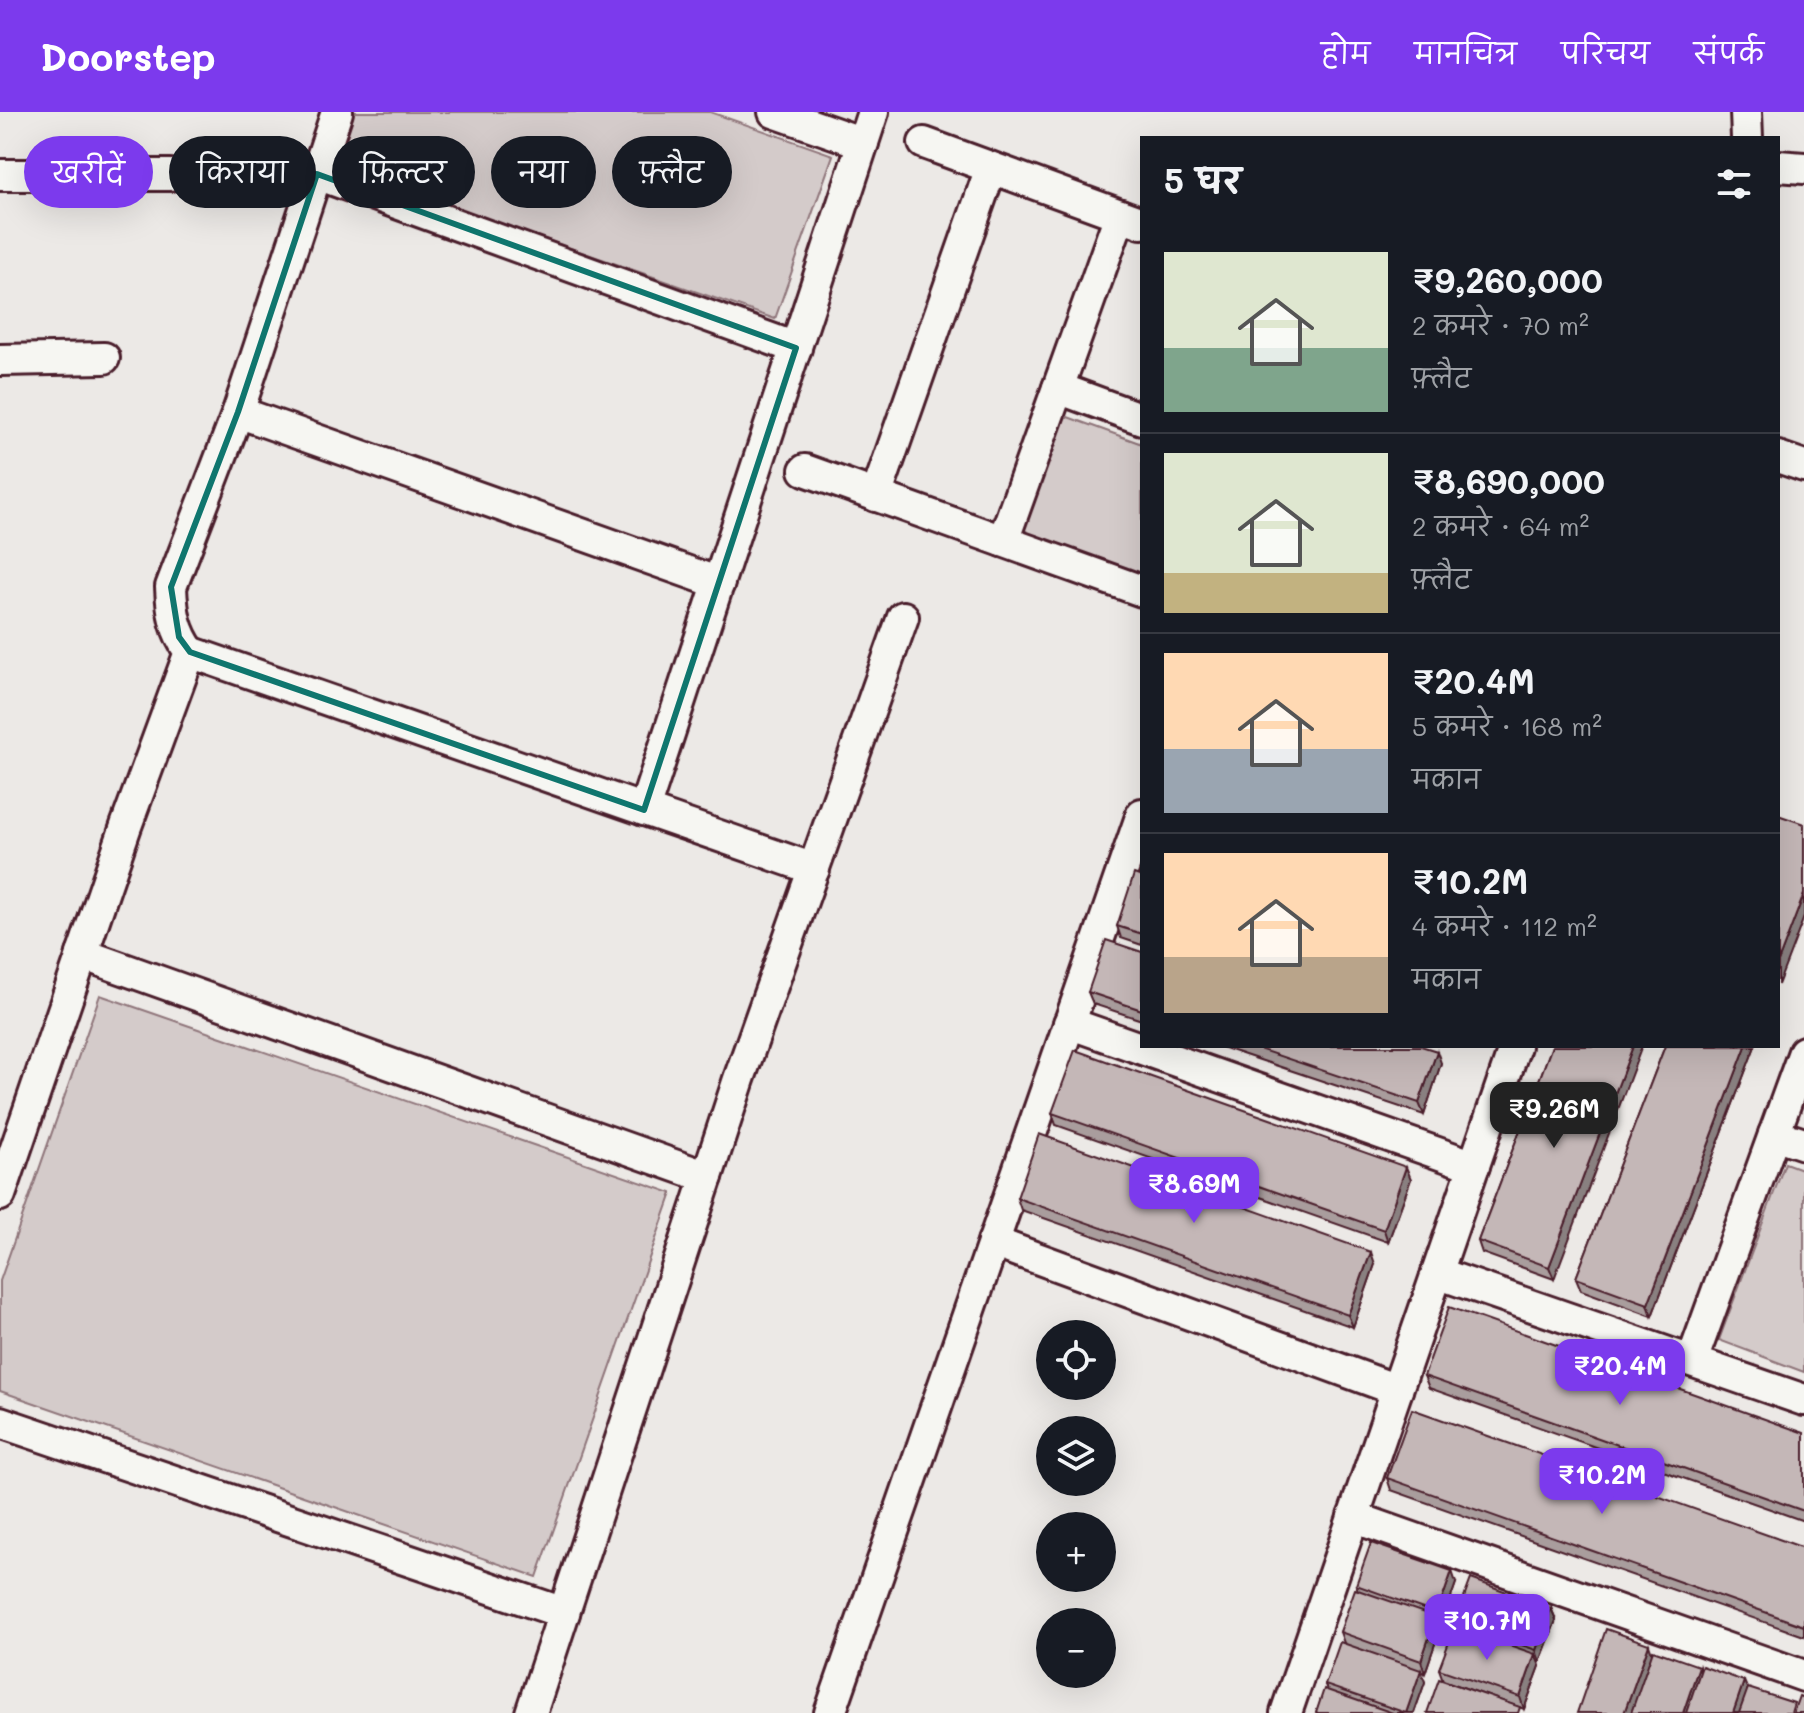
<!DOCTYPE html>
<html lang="hi">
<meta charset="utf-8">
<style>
:root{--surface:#171b24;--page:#242831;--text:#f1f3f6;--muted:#9ea1a6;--line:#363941;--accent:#7c3aed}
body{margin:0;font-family:Mali,"Playpen Sans Deva",sans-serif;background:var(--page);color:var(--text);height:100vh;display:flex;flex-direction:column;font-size:30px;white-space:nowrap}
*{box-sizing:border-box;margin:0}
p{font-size:26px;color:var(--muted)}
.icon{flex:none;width:44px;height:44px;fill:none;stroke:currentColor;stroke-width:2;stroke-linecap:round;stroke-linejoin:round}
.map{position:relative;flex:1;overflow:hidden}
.sheet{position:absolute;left:1140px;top:24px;width:640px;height:912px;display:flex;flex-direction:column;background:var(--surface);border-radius:0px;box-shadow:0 8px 32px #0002}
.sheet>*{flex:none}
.guide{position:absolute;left:24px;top:24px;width:760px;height:72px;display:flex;gap:16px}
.buttons{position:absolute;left:1036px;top:1208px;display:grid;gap:16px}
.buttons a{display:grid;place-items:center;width:80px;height:80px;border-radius:50%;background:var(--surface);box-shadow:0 8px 32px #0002;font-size:40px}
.price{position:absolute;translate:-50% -68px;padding:0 18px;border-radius:16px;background:var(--accent);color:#fff;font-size:26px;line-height:52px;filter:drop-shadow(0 2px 4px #0008)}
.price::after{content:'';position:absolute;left:50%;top:48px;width:24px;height:18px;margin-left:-12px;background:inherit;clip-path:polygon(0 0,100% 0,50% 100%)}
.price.on{background:#222;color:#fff}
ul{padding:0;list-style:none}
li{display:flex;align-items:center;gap:24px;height:200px;padding:0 24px}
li+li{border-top:2px solid var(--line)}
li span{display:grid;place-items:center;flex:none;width:224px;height:160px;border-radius:0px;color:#555}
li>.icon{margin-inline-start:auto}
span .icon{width:96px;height:96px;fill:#fffc;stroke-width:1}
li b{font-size:34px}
h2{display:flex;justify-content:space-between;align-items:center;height:96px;padding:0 24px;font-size:34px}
.pill{padding:0 28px;border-radius:36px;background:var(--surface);box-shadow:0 8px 32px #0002;font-size:28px;line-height:72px}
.pill.on{background:var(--accent);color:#fff}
header{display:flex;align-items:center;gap:48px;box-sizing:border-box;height:112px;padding:0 40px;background:var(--accent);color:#fff}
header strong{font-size:38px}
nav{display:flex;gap:44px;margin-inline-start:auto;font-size:28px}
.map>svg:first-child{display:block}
.green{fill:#d4cbca;stroke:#8f757a;stroke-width:2}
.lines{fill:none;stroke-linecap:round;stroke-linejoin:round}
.street-casing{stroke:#4a1f2b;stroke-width:36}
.street{stroke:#f6f6f2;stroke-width:30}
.wall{fill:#a99d9d;stroke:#4a1f2b;stroke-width:2}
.shaded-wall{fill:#898080;stroke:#4a1f2b;stroke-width:2}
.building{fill:#c4b7b7;stroke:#4a1f2b;stroke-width:2}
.marked{fill:none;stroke:#0f766e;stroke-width:6;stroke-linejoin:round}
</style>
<header>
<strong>Doorstep</strong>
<nav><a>होम</a><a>मानचित्र</a><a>परिचय</a><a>संपर्क</a></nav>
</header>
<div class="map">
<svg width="1804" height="1601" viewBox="0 0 1804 1601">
<rect width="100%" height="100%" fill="#ece9e6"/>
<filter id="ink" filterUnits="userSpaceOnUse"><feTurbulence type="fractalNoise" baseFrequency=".0125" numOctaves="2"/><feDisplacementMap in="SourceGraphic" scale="16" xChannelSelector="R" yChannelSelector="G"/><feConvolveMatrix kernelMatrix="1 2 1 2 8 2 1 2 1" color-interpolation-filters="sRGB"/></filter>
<g filter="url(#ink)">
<g class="green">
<polygon points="351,0 710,0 833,43 775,207 331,53"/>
<polygon points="1065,304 1142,332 1142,466 1022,423"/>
<polygon points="100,883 672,1081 537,1465 0,1279 0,1169"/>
<polygon points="1785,1051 1804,1058 1804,1260 1719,1228"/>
</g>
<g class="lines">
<defs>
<g id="street">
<polyline points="774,0 863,31"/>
<polyline points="1746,0 1747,26"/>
<polyline points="924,31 1142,111"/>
<polyline points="1778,54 1804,56"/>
<polyline points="317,62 796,236"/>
<polyline points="0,63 170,63"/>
<polyline points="0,248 104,246"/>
<polyline points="1058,276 1142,307"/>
<polyline points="238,300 719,471"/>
<polyline points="1778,345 1804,354"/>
<polyline points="805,358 1142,479"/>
<polyline points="876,384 991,56"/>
<polyline points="1003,429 1120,103"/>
<polyline points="190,540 814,757"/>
<polyline points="644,698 873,0"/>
<polyline points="82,842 707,1065"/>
<polyline points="1069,911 1474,1054"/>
<polyline points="1774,1022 1804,1032"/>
<path d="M0,1083l126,-369 64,-174c-15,-21 -18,-39 -19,-65l67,-175 99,-300"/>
<polyline points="993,1130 1397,1278"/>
<polyline points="1437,1161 1804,1288"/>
<polyline points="1692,1249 1804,940"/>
<polyline points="0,1310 564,1501"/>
<polyline points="1353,1405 1804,1564"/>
<polyline points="531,1601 739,967 903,505"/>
<polyline points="830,1601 1142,702"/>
<polyline points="1286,1601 1515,934"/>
</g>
</defs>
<use href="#street" class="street-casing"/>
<use href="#street" class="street"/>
</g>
<g class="wall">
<polygon points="1142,765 1142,833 1121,826 1117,814"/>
<polygon points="1142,840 1142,908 1093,892 1088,880"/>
<polygon points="1218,934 1421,934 1441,951 1424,1003"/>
<polygon points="1552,934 1554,1167 1482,1141 1478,1129"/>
<polygon points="1665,934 1755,934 1652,1204 1581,1178 1576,1166"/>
<polygon points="1052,1001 1411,1067 1388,1130 1056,1013"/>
<polygon points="1017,1086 1375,1152 1353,1215 1021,1098"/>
<polygon points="1424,1264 1804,1321 1804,1409 1429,1276"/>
<polygon points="1387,1366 1804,1436 1804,1524 1391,1378"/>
<polygon points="1456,1471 1441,1514 1439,1513 1440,1517 1425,1561 1421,1560 1425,1570 1414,1601 1316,1601 1327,1578 1325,1573 1344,1531 1340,1520 1358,1478 1356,1473"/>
<polygon points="1551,1496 1556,1508 1540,1550 1538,1550 1540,1554 1524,1597 1443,1568 1439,1557 1457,1515 1455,1510"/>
</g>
<g class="shaded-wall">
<polygon points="1804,782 1804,805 1778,873 1778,850"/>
<polygon points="1633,934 1642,934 1554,1167 1549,1155"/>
<polygon points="1746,934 1755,934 1652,1204 1648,1192"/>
<polygon points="1437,939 1441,951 1424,1003 1419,991"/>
<polygon points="1406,1055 1411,1067 1388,1130 1384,1118"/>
<polygon points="1371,1140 1375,1152 1353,1215 1348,1203"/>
<polygon points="1452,1459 1456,1471 1441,1514 1437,1502"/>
<polygon points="1551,1496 1556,1508 1540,1550 1536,1538"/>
<polygon points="1436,1505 1440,1517 1425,1561 1421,1549"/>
<polygon points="1649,1532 1653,1544 1633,1601 1624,1601"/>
<polygon points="1535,1542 1540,1554 1524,1597 1520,1585"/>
<polygon points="1699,1554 1703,1566 1691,1601 1683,1601"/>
<polygon points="1421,1558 1425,1570 1414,1601 1406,1601"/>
<polygon points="1744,1569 1749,1581 1741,1601 1733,1601"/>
</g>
<g class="building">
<polygon points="1778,703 1804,712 1804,782 1778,850"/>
<polygon points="1134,762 1142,765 1142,822 1117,814"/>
<polygon points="1106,828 1142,840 1142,898 1088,880"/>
<polygon points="1250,934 1421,934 1437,939 1419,991"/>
<polygon points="1552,934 1633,934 1549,1155 1478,1129"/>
<polygon points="1665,934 1746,934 1648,1192 1576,1166"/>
<polygon points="1075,938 1406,1055 1384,1118 1052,1001"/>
<polygon points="1039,1022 1371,1140 1348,1203 1017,1086"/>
<polygon points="1449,1195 1804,1321 1804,1399 1424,1264"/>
<polygon points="1412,1297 1804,1436 1804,1514 1387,1366"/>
<polygon points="1371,1431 1452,1459 1437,1502 1356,1473"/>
<polygon points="1471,1467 1551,1496 1536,1538 1455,1510"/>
<polygon points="1355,1477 1436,1505 1421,1549 1340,1520"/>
<polygon points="1455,1514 1535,1542 1520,1585 1439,1557"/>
<polygon points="1606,1517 1649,1532 1624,1601 1577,1601"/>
<polygon points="1340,1530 1421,1558 1406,1601 1325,1573"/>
<polygon points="1653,1538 1699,1554 1683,1601 1631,1601"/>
<polygon points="1702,1554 1744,1569 1733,1601 1686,1601"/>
<polygon points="1439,1567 1520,1595 1518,1601 1427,1601"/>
<polygon points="1748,1576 1794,1591 1791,1601 1739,1601"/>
<polygon points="1324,1577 1393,1601 1316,1601"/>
<polygon points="1799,1584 1804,1586 1804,1601 1793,1601"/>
</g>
</g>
<path class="marked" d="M317,62l479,174 -152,462 -454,-158 -11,-15 -8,-50 67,-175z"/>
</svg>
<div class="buttons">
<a><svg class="icon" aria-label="locate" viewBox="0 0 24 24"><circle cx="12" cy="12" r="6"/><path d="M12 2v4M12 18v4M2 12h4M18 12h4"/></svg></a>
<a><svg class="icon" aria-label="layers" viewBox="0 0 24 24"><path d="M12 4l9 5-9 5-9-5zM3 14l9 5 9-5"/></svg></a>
<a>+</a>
<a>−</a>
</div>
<b class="price on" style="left:1554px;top:1038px">₹9.26M</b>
<b class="price" style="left:1194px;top:1113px">₹8.69M</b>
<b class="price" style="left:1620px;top:1295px">₹20.4M</b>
<b class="price" style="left:1602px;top:1404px">₹10.2M</b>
<b class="price" style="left:1487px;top:1550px">₹10.7M</b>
<div class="guide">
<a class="pill on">खरीदें</a>
<a class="pill">किराया</a>
<a class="pill">फ़िल्टर</a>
<a class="pill">नया</a>
<a class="pill">फ़्लैट</a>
</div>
<section class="sheet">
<h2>5 घर<svg class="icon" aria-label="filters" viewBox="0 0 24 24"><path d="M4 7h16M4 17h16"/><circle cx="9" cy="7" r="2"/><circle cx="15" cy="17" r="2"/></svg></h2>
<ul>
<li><span style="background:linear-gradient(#dfe7d0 60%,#7fa58c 0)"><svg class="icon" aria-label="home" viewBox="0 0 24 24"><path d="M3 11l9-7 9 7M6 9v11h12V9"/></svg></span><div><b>₹9,260,000</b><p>2 कमरे · 70 m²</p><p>फ़्लैट</p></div></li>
<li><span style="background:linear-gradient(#dfe7d0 75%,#c2b280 0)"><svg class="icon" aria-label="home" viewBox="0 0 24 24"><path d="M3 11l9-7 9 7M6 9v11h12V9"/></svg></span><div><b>₹8,690,000</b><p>2 कमरे · 64 m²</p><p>फ़्लैट</p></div></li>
<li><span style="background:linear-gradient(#ffd9b3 60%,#9aa5b1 0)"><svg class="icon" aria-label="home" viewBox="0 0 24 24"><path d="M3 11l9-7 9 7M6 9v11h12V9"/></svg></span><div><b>₹20.4M</b><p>5 कमरे · 168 m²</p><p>मकान</p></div></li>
<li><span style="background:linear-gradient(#ffd9b3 65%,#b9a48a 0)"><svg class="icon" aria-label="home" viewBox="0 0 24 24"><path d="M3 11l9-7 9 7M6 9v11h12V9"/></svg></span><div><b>₹10.2M</b><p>4 कमरे · 112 m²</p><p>मकान</p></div></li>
</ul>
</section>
</div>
